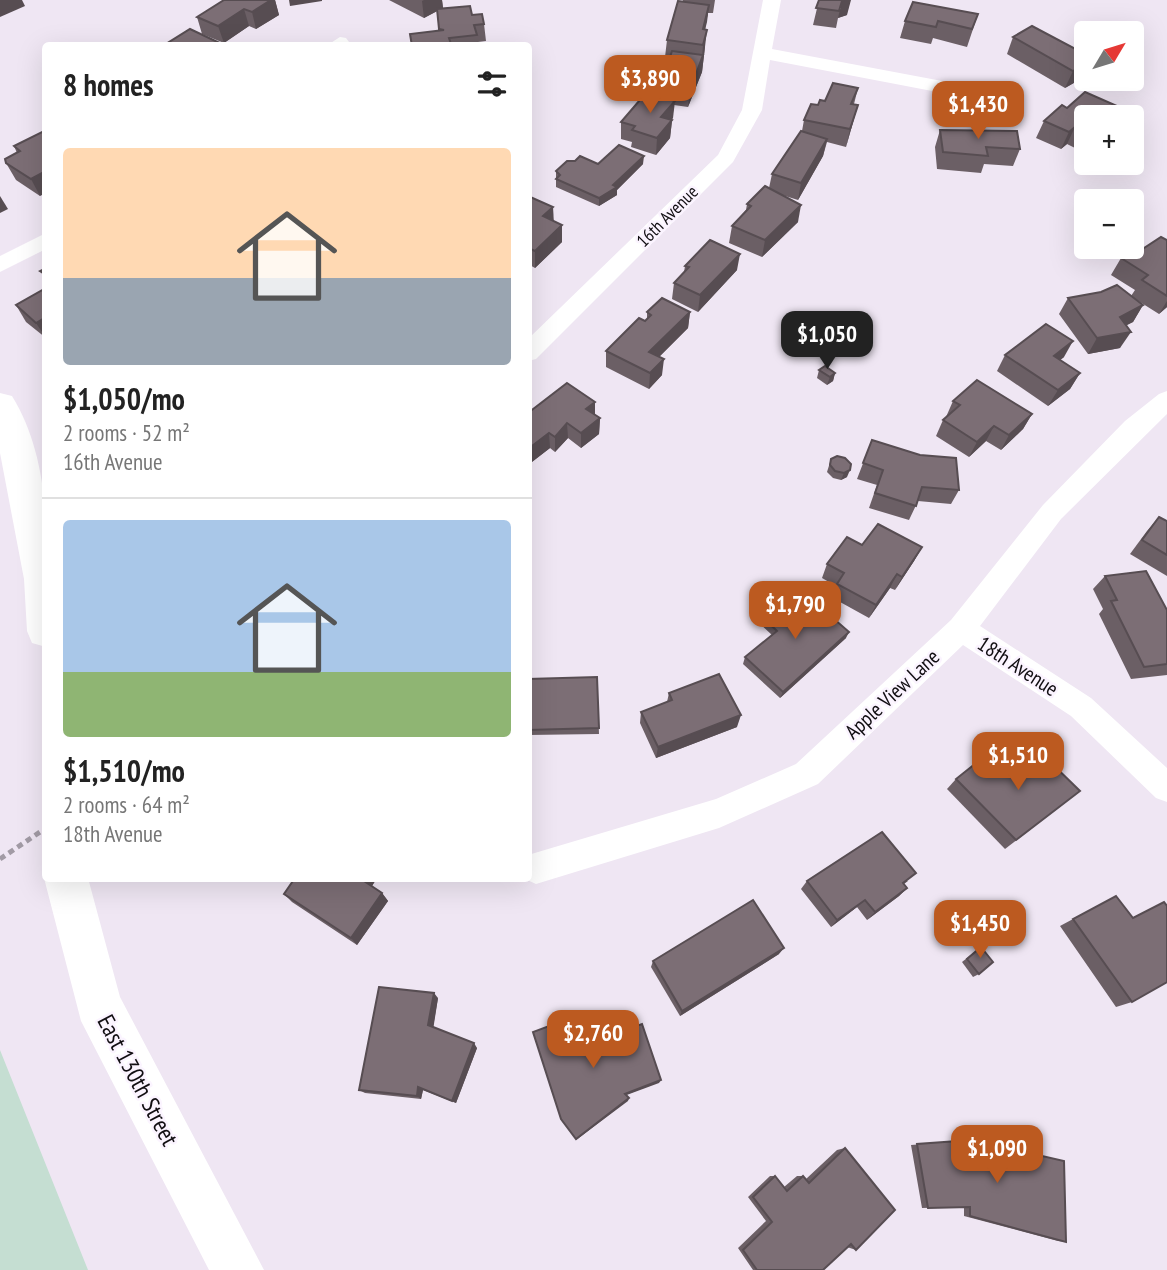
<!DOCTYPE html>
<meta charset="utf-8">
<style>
:root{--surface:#fff;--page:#f6f6f6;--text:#222;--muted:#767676;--line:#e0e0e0;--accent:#bc5a20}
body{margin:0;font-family:"PT Sans Narrow",sans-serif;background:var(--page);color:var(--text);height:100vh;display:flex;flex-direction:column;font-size:26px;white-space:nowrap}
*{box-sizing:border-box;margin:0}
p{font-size:23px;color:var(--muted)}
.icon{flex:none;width:38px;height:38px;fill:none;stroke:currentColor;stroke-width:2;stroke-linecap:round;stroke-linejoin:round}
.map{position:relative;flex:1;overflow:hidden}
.panel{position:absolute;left:42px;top:42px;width:490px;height:840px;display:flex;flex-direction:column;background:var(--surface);border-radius:7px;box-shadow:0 7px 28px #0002}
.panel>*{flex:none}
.needle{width:46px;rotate:52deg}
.fabs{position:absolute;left:1074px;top:21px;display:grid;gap:14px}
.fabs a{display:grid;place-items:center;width:70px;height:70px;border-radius:7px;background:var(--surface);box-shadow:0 7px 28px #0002;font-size:35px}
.price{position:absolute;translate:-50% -60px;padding:0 16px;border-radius:14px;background:var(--accent);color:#fff;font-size:23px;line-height:46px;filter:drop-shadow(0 2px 4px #0008)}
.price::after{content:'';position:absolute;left:50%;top:42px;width:21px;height:16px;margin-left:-10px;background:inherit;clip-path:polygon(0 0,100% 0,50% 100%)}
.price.current{background:#222;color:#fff}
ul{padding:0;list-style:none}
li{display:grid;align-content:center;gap:14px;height:371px;padding:0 21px}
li+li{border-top:2px solid var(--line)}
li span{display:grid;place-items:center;height:217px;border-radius:7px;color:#555}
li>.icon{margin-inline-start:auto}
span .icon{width:126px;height:126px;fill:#fffc;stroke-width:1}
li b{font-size:30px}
h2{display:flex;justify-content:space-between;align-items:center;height:84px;padding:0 21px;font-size:30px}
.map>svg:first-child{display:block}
.green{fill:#c5ded2}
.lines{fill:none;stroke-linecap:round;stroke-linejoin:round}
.path{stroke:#a29ba5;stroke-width:5;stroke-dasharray:6 4.5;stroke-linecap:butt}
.street{fill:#fff;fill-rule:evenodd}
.secondary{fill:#fff;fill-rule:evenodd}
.wall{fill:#6b5f65}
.shaded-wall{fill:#574d52}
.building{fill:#7c6e75;stroke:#574d52;stroke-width:2}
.labels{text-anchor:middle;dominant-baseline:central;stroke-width:5;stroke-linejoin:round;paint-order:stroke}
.far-street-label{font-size:18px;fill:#110e12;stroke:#fbf4ff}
.street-label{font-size:21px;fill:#110e12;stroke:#fbf4ff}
.near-street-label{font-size:24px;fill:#110e12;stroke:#fbf4ff}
</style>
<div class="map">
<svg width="1167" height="1270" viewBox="0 0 1167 1270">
<rect width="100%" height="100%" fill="#efe6f3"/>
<polygon class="green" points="0,1050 88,1270 0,1270"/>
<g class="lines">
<polyline class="path" points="0,859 46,828"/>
<g class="street">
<polygon points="763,0 781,0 772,49 974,87 983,93 974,99 770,60 762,110 733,162 536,359 528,361 528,339 718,155 742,110"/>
<polygon points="340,37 346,38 349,42 347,46 326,46"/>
<polygon points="46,233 46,249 0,272 0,256"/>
<polygon points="1167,391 1167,414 1061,519 980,626 1091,698 1167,768 1167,802 1156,798 1071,716 963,645 818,784 719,828 536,884 525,879 528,878 528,855 716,799 796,764 951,620 1043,505 1125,421 1159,394"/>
</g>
<g class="secondary">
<path d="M0,393l12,3c45,73 34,169 34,251l-14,-4 -5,-12 -3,-52 -24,-126z"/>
<polygon points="46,874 46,878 88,878 120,997 264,1270 209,1270 81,1021 44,878"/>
</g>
</g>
<g class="wall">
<polygon points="224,0 275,0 279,15 256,29 249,26 224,43 202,34 197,17"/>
<polygon points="389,0 442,0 443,8 472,15 484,24 486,41 478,42 478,46 411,46 439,31 437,11 424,18"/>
<polygon points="683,0 715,0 713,13 708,13 705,29 705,47 702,72 688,107 674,105 670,138 656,155 631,147 632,142 621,139 621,122 662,97 662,90 655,89 656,72 669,60 669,58 665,57 667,40"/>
<polygon points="819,0 847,15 838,18 836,28 813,25"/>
<polygon points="978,14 967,47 933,38 931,44 900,38 905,21"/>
<polygon points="1013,37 1087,55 1086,76 1065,88 1007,54"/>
<polygon points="858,88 854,104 858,105 846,147 827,142 823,156 798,200 782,195 798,222 762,257 729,243 732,226 746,210 747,204 769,188 772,174 802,131 804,120 818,105"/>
<polygon points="1117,106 1111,117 1087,117 1087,142 1079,150 1067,144 1061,149 1036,138 1044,121 1067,108"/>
<polygon points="46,130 40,196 16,180 6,163 17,153 14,146"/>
<polygon points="940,130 1020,149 1013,166 984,164 981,173 937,169 935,147"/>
<polygon points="575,161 598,164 643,164 617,190 617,195 599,206 556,187 556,171"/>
<polygon points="528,196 554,221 562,225 562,242 535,268 528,264"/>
<polygon points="1167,240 1167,307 1159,314 1132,297 1143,305 1133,322 1126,325 1120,348 1088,354 1059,314 1068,298 1131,296 1135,290 1111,275 1121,258 1144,248"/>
<polygon points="685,266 737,270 698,312 672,299 674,283 684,272"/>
<polygon points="46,288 46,338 26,322 16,305"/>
<polygon points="647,312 690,312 688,328 659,357 662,375 649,389 606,367 606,351 645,321 647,319"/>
<polygon points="1005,355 1064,357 1060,360 1080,373 1070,389 1048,406 997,371"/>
<polygon points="819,370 835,373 833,381 827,385 817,378"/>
<polygon points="953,401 1032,414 1023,429 1001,450 986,441 969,457 936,436 943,420 947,417 946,417"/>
<polygon points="528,413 595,415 600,418 599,434 581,448 568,438 555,452 550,448 528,465"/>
<polygon points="872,440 959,490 951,504 918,501 909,520 869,508 877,485 857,479"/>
<polygon points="837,456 847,477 841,480 833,478 827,472 831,459"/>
<polygon points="1159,517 1167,521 1167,576 1130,554 1147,531"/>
<polygon points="862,545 922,547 914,561 895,590 890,588 869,618 831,597 836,586 822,578 827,564"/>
<polygon points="1105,576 1167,610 1167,675 1131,679 1099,614 1103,609 1093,589"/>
<polygon points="811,611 846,638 780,698 743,664 745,657 772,635 758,622 760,615"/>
<polygon points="597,677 599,734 528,735 528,679"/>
<polygon points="669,693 737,727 656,758 640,723 641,712 667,702"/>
<polygon points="1015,776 1080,791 1005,849 947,789 956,779"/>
<polygon points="377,878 372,886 382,893 388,901 357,945 292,902 284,894"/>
<polygon points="807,881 908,881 904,884 907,888 899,896 867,920 857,907 831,927 801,889"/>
<polygon points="1116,896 1132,918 1164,902 1132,1002 1116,1007 1060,926"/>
<polygon points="981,947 979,974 973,977 962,962"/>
<polygon points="779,954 680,1016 651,967 653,961"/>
<polygon points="438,998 433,1027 477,1048 456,1103 423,1090 421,1099 365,1093 359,1090"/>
<polygon points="972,1140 1066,1242 1058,1241 964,1216 964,1207 922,1208 911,1145"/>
<polygon points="845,1148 856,1250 847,1247 823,1270 753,1270 738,1248 766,1221 748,1197 770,1176 775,1176 784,1187 797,1176 803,1176 806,1179 837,1150"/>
</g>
<g class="shaded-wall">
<polygon points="0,0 22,0 25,6 0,17"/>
<polygon points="271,0 275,0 279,15 256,29 252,12"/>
<polygon points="289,0 322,0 322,1 290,6"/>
<polygon points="424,0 442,0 443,8 424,18 422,1"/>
<polygon points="844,0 851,0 847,15 838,18 842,1"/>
<polygon points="709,5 707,22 701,46 703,29"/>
<polygon points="244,9 249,26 224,43 218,26"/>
<polygon points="707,30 702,72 688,107 690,90 702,58 703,45"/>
<polygon points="1087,63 1086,76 1065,88 1073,71"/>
<polygon points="675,101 673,118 660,134 661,117"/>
<polygon points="858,105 853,122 846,147 850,129"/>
<polygon points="1117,106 1111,117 1104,117"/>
<polygon points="672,120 670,138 656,155 657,138"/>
<polygon points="1075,127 1067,144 1061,149 1069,132"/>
<polygon points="1087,133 1087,142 1079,150"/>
<polygon points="827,139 823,156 798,200 801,183"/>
<polygon points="644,156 643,164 617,190 617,195 599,206 599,198"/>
<polygon points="46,171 46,193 40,196 31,179"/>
<polygon points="0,196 8,209 0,213"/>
<polygon points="801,205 798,222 762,257 765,240"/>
<polygon points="553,207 554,224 543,216"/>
<polygon points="562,225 562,242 535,268 535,251"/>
<polygon points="740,254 737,270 698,312 700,295"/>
<polygon points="1167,301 1167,307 1159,314"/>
<polygon points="1143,305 1133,322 1110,334 1120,317"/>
<polygon points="690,312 688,328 648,368 649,352"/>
<polygon points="46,317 46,338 36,323"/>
<polygon points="1131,332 1120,348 1088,354 1097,338"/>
<polygon points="1073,341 1064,357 1045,372 1054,356"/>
<polygon points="664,359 662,375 649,389 650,373"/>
<polygon points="835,373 833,381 827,385 830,377"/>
<polygon points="1080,373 1070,389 1048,406 1058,390"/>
<polygon points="595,402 595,418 586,409"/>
<polygon points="1032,414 1023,429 1001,450 1009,435"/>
<polygon points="600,418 599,434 581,448 581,433"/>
<polygon points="567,423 568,438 555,452 555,437"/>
<polygon points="994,426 986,441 969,457 977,442"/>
<polygon points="549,433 550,448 528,465 528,449"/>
<polygon points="850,470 847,477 841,480 844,473"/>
<polygon points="922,547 914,561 895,590 902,577"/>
<polygon points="897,574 890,588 869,618 876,605"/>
<polygon points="849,632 846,638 780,698 783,692"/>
<polygon points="741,715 737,727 656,758 658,747"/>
<polygon points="366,878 377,878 370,889 364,881"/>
<polygon points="907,888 899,896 867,920 875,912"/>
<polygon points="382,893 388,901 357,945 351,938"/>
<polygon points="865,900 857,907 831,927 837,920"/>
<polygon points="784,948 779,954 680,1016 682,1011"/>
<polygon points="434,993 438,998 433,1030 428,1025"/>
<polygon points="474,1043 477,1048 456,1103 452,1101"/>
<polygon points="661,1080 659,1083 624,1096 625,1094"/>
<polygon points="418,1087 423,1090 421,1099 417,1096"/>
<polygon points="629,1098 628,1101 576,1140 576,1139"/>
</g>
<g class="building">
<polygon points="224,0 271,0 252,12 244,9 218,26 197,17"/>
<polygon points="819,0 844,0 842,1 839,11 816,8"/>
<polygon points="678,1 709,5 703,29 707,30 703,45 667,40"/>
<polygon points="913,2 978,14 972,29 938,21 936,27 905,21"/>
<polygon points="470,6 472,15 482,14 484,24 474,25 477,35 449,38 451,44 412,46 410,34 444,30 439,29 437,9"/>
<polygon points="1032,26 1087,55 1087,63 1073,71 1013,37"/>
<polygon points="190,29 226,46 170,46 166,44"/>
<polygon points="672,51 703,55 690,90 662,86 666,73 656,72 660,59 669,60"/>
<polygon points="833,83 858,88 851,104 858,105 850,129 804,120 811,104 818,105 820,100 825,101"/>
<polygon points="1085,92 1117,106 1104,117 1087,117 1087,133 1075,127 1069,132 1044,121 1062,105 1067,108"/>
<polygon points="646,93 675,101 661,117 672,120 657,138 632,130 635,126 621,122"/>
<polygon points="46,130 46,171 31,179 6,163 5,159 20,151 14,146"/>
<polygon points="940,130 1017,131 1020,149 986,147 988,156 943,152"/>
<polygon points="801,131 827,139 801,183 772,174"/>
<polygon points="619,145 644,156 613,185 617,187 599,198 556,179 560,175 556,171 567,161 575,161 580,156 598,164"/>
<polygon points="765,186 801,205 765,240 732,226 751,206 747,204"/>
<polygon points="528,196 553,207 543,216 562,225 535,251 528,248"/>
<polygon points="1161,237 1167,240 1167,296 1142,280 1148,275 1121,258 1139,245 1144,248"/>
<polygon points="710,240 740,254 700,295 674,283 689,267 685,266"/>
<polygon points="46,268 46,275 40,271"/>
<polygon points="1117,285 1143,305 1120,317 1131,332 1097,338 1068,298 1101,292"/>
<polygon points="46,288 46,317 36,323 16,305"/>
<polygon points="662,298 690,312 649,352 664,359 650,373 606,351 639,318 645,321 651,315 647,312"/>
<polygon points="1046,324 1073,341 1054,356 1080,373 1058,390 1005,355"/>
<polygon points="825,366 835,373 830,377 819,370"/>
<polygon points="977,380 1032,414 1009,435 994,426 977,442 943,420 960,405 953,401"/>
<polygon points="567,383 595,402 586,409 600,418 581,433 567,423 555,437 549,433 528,449 528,413"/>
<polygon points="872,440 920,455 956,458 959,490 922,487 916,506 875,493 883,470 863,463"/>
<polygon points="837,456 845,458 851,464 850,470 844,473 835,471 830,465 831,459"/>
<polygon points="1159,517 1167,521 1167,555 1142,540"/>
<polygon points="878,524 922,547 902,577 897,574 876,605 837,584 844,573 827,564 847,537 862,545"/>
<polygon points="1146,571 1167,610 1167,664 1144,667 1111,601 1117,600 1105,576"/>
<polygon points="790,592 811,611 818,605 849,632 783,692 745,657 777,631 760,615"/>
<polygon points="719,674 741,715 658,747 641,712 672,700 669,693"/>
<polygon points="597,677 599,728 528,730 528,679"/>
<polygon points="990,752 1015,776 1042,754 1080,791 1016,840 956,779"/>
<polygon points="882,832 916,873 903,883 907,888 875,912 865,900 837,920 807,881"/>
<polygon points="295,878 366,878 364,881 382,893 351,938 284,894"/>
<polygon points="1116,896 1133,918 1164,902 1167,906 1167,982 1132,1002 1073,919"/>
<polygon points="753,900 784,948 682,1011 653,961"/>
<polygon points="981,947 993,962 979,974 967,959"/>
<polygon points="379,987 434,993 428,1025 474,1043 452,1101 418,1087 417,1096 359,1090"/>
<polygon points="584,1013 593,1042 642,1024 661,1080 625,1094 629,1098 576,1139 561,1119 533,1032"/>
<polygon points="972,1140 1064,1161 1066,1242 970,1216 970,1207 928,1208 917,1144"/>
<polygon points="845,1148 895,1210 856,1250 851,1244 823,1270 757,1270 743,1250 772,1222 753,1197 775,1176 787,1191 803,1176 809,1183"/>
</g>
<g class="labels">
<g class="far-street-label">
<text transform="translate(667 216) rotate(-45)">16th Avenue</text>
</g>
<g class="street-label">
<text transform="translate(1018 666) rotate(33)">18th Avenue</text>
<text transform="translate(892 694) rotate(-43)">Apple View Lane</text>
</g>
<g class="near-street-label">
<text transform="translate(138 1080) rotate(62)">East 130th Street</text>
</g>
</g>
</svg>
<div class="fabs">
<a><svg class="needle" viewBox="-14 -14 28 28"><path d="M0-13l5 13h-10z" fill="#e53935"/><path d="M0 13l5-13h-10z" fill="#767676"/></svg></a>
<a>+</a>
<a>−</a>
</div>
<b class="price" style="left:650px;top:115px">$3,890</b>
<b class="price" style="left:978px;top:141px">$1,430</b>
<b class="price current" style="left:827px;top:371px">$1,050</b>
<b class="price" style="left:795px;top:641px">$1,790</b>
<b class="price" style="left:1018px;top:792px">$1,510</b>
<b class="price" style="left:980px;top:960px">$1,450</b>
<b class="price" style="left:593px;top:1070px">$2,760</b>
<b class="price" style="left:997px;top:1185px">$1,090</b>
<section class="panel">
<h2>8 homes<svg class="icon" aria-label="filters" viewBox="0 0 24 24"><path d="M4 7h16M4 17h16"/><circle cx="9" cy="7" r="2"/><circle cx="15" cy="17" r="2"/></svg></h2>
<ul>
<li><span style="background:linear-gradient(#ffd9b3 60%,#9aa5b1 0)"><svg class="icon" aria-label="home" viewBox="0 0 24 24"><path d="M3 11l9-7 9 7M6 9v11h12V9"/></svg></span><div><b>$1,050/mo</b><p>2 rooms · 52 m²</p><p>16th Avenue</p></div></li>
<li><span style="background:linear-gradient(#a9c7e8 70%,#8fb573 0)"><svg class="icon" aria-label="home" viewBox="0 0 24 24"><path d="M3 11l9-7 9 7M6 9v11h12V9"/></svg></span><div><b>$1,510/mo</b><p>2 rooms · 64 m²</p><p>18th Avenue</p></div></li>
</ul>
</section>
</div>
